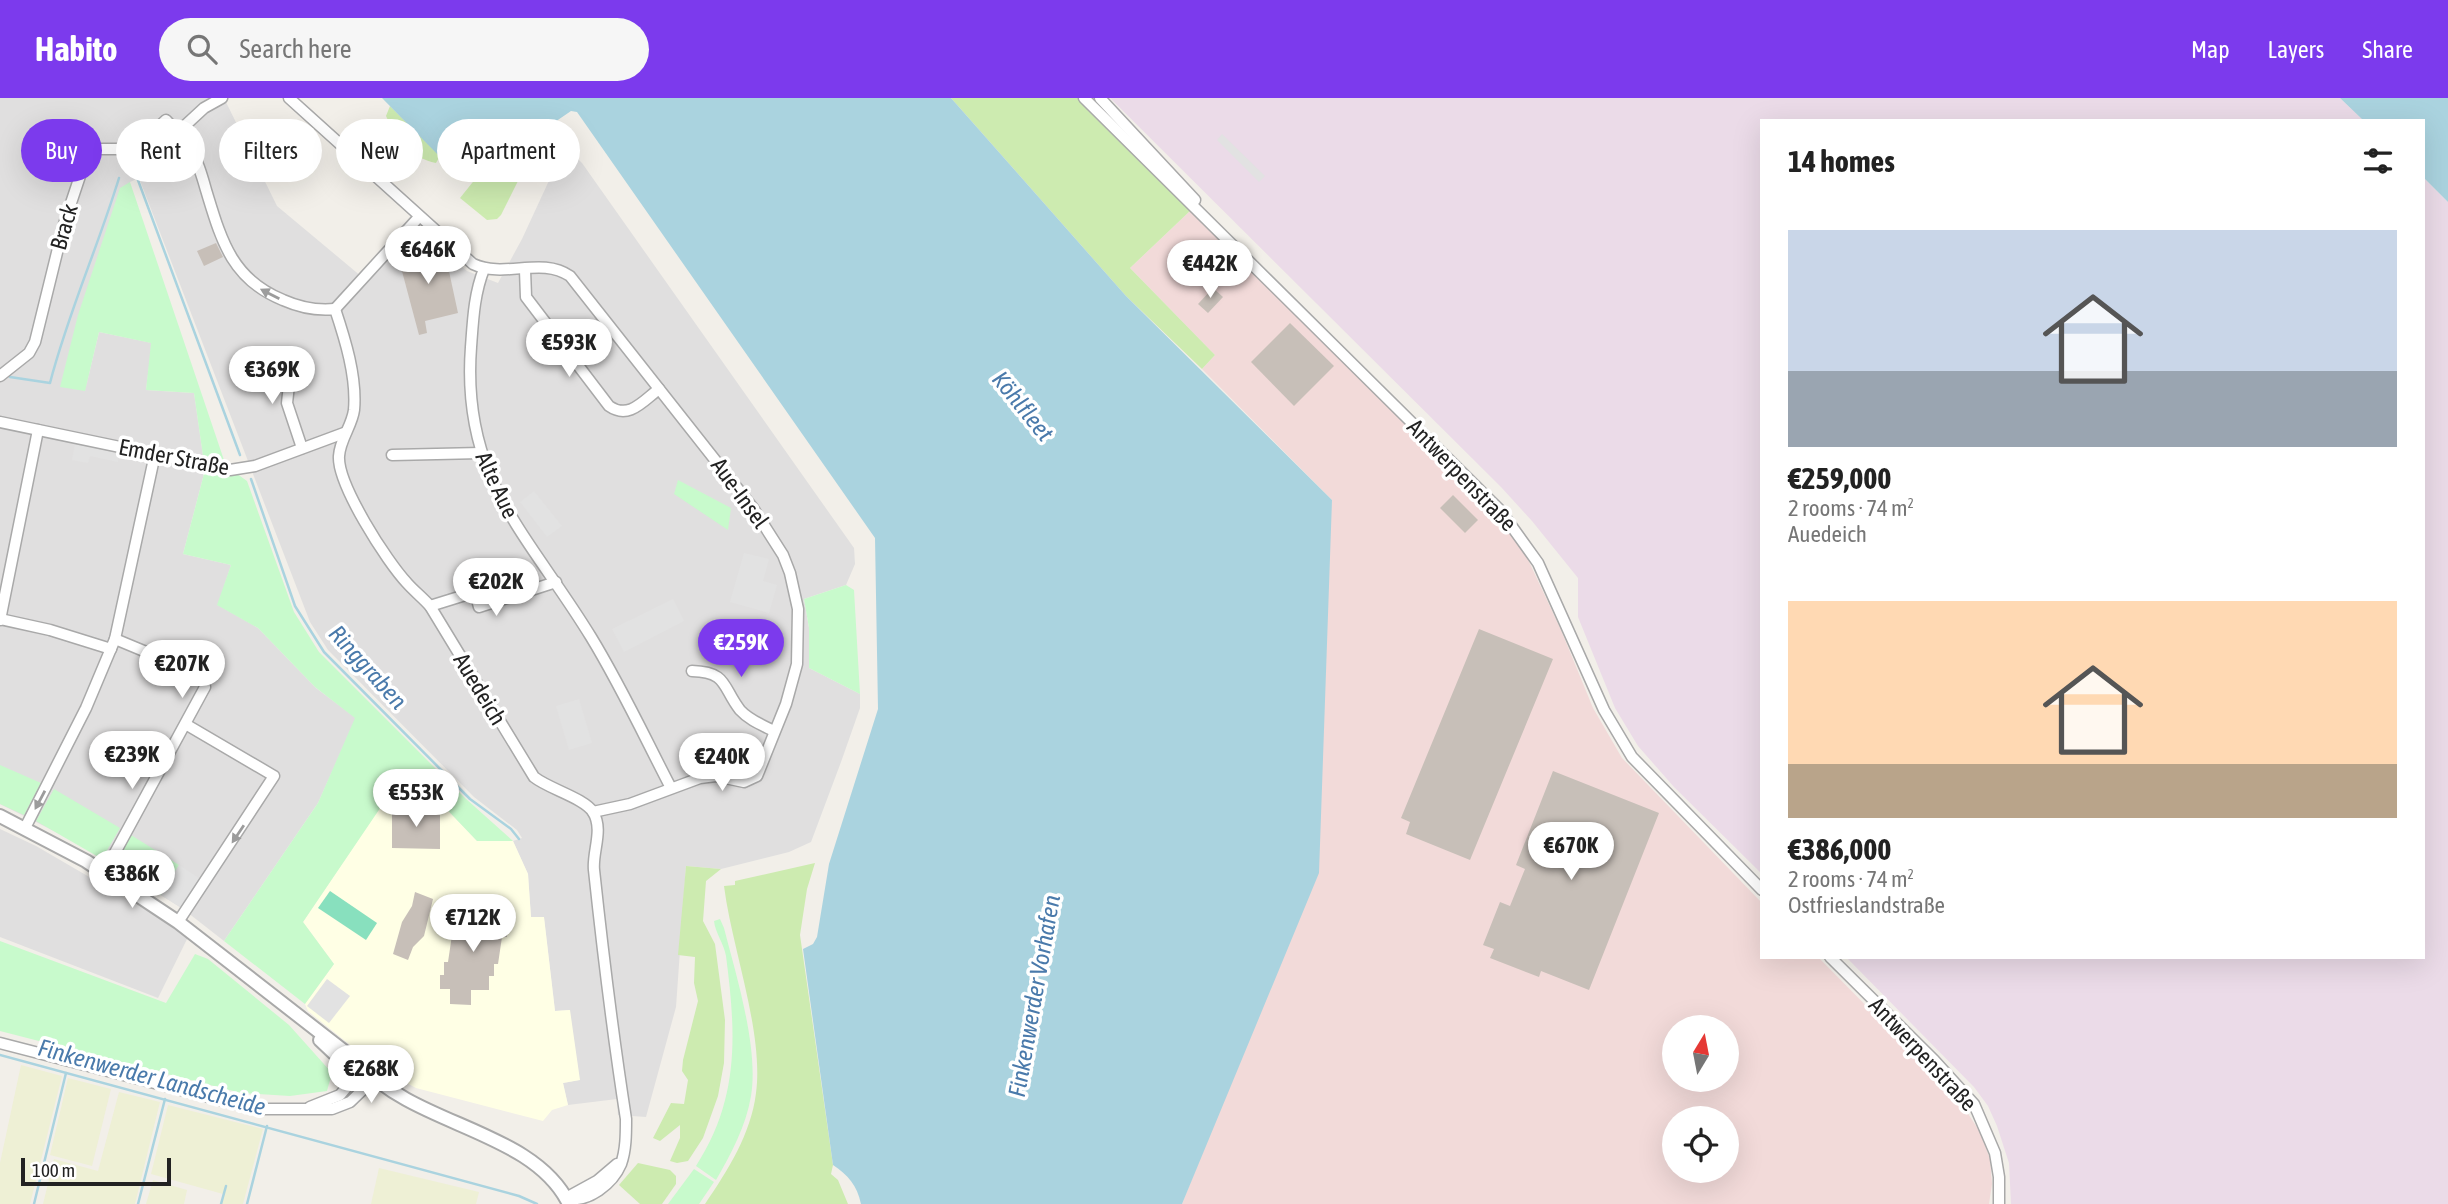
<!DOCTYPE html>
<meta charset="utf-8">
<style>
:root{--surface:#fff;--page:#f6f6f6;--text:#222;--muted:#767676;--accent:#7c3aed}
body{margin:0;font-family:"Asap Condensed",sans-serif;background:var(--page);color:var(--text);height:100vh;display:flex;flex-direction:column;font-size:26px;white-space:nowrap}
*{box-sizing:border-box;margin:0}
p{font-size:23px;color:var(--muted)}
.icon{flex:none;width:38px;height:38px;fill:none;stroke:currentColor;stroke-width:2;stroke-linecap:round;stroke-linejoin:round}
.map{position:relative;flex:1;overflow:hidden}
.details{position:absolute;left:1760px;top:21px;width:665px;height:840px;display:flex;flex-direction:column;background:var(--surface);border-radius:0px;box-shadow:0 7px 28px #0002}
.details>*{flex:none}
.hud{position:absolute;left:21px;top:21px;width:665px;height:63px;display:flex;gap:14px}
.needle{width:46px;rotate:10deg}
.tools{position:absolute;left:1662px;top:917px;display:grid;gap:14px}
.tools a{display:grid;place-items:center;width:77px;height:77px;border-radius:50%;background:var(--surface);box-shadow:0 7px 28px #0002;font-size:35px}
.scale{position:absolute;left:21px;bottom:18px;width:150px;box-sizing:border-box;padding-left:7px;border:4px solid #222;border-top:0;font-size:19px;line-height:24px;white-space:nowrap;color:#222;-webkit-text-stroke:5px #fff;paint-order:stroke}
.price{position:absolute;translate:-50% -60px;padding:0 16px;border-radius:24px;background:#fff;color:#222;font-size:23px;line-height:46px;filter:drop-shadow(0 2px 4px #0008)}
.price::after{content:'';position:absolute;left:50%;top:42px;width:21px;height:16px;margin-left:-10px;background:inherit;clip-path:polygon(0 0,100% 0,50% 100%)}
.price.on{background:var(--accent);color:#fff}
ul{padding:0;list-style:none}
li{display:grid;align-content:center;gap:14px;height:371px;padding:0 28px}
li span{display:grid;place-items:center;height:217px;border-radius:0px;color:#555}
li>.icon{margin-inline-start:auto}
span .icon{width:126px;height:126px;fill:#fffc;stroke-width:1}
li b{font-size:30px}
h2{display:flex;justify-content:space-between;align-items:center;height:84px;padding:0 28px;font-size:30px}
.pill{padding:0 24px;border-radius:32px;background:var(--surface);box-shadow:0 7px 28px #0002;font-size:24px;line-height:63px}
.pill.on{background:var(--accent);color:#fff}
header{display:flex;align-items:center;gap:42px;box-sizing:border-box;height:98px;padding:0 35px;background:var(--accent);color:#fff}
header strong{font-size:33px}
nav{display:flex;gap:38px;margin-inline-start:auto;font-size:24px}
.search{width:490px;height:63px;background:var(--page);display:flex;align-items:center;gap:18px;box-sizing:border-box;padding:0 24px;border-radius:38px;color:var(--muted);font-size:26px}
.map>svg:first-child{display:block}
.residential{fill:#e0dfdf}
.commercial{fill:#f2dad9;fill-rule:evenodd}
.industrial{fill:#ebdbe8}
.education{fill:#ffffe5}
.farmland{fill:#eef0d5}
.grass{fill:#cdebb0}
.park{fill:#c8facc}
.pitch{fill:#88e0be}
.parking{fill:#e2e2e2}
.water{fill:#aad3df}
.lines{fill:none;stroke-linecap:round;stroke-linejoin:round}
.stream{stroke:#aad3df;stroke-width:2.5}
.building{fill:#c7bfb8}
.minor-casing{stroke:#a9a9a9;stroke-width:13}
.tertiary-casing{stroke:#a9a9a9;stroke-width:16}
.minor{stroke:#fff;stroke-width:10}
.tertiary{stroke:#fff;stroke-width:12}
.oneway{fill:#9c9c9c}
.labels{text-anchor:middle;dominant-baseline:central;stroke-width:7;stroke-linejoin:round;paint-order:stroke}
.street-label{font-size:23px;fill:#222;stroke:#fff}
.water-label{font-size:24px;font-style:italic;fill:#4a7aab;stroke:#fff}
</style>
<header>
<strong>Habito</strong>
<div class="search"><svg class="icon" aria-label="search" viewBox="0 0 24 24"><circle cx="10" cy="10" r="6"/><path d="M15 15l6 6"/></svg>Search here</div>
<nav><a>Map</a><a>Layers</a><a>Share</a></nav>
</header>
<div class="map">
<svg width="2448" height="1106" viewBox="0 0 2448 1106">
<rect width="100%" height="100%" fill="#f2efe9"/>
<g class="residential">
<polygon points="0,0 224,0 277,108 368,184 415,130 467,173 498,185 522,141 565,48 582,65 854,450 855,466 846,487 804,501 809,530 809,570 860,596 860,610 841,664 811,744 789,754 721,771 686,768 676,909 646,1019 618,1017 617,1001 568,1007 563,985 579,982 569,912 555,913 544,820 531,820 528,776 513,743 522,740 517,732 474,699 328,552 310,524 139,80 130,84 85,293 99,234 152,245 146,292 194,295 205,372 183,456 231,467 218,507 258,530 316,590 356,620 318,705 224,843 183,811 114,768 72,742 0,706"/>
<polygon points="0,731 36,748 189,837 158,900 0,839"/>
</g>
<path class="commercial" d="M1191,112l307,306 26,35 37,79 32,78 29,50 140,145v54h56l141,143 21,32 10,27 2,25 -3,20h-807l30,-76 120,-628 -130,-131 13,-14 -85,-87zM1675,929h52v53h-52zM1675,1020h52v53h-52z"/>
<g class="industrial">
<polygon points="1110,0 2340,0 2364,23 1762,23 1762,776 1674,689 1638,648 1615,610 1578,519 1578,480 1532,423 1501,389"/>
<polygon points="2424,80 2448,104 2448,1106 2011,1106 2009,1065 1997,1028 1988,1008 1974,989 1846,859 2424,859"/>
</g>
<polygon class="education" points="387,699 435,699 477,743 513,743 528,776 531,819 544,819 555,913 570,912 580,982 563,985 568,1007 552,1012 543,1023 416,990 380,971 308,913 305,906 334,866 303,824"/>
<g class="farmland">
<polygon points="21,967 62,978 30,1106 0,1106 0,1065"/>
<polygon points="68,980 111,991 92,1068 50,1057"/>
<polygon points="119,994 160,1004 135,1106 43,1106 54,1061 98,1073"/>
<polygon points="168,1007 263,1031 243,1106 221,1106 223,1096 151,1076"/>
<polygon points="379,1070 479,1094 476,1106 371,1106"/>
<polygon points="153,1082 187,1092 184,1106 146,1106"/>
</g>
<g class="grass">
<polygon points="951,0 1078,0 1191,112 1130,170 1215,257 1202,271 1126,198"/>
<path d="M390,8l50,50 -4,7c-25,-5 -40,-25 -50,-47z"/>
<polygon points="509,39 536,47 501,117 497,121 487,122 460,100"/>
<path d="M815,765l-8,26 -7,46 33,230 -2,9 7,6 10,24h-143c23,-34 46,-70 51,-111 8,-60 -24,-144 -32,-207l11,-1v-4z"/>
<polygon points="686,768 721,771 706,783 703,823 715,846 725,922 724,965 718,998 703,1040 688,1063 677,1065 670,1063 680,1040 680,1027 660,1043 653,1040 671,1005 684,1006 688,982 682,973 683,962 698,903 694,885 695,859 678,857"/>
<polygon points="638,1065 670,1072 676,1078 676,1086 662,1106 640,1106 619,1087"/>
</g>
<g class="park">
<polygon points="130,84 226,368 247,383 294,514 319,554 465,700 513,743 477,743 435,699 387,700 303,824 334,866 305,906 224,843 318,705 355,620 315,589 258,530 217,507 231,467 183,456 205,372 194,295 146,292 151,245 99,234 85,293 60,289 78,217 120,90"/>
<polygon points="678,382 731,410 728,432 674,396"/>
<polygon points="846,487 854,492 860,596 809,570 809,530 804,501"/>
<polygon points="0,667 41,685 24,717 0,706"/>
<polygon points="54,691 120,730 102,761 36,723"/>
<polygon points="131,737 179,767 161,797 114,768"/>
<path d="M720,821l4,9c12,47 35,120 27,168 -5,30 -20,58 -35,84l-20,-14c44,-68 40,-133 30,-210 -2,-12 -11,-24 -12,-35z"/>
<polygon points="0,843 166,905 195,856 208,861 289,927 332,975 327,993 290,998 241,995 0,933"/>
<polygon points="694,1071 714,1084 699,1106 668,1106"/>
</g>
<polygon class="pitch" points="330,793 377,825 366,842 318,810"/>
<g class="parking">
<polygon points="1222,36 1265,78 1259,84 1217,42"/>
<polygon points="75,346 119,355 118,364 90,358 88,365 72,362"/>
<polygon points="534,393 562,428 547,439 520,404"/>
<polygon points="744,455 769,461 763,483 777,487 769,515 730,504"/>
<polygon points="673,501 684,523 624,554 612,531"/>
<polygon points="579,601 592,645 569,652 556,608"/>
<polygon points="179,767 202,782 183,811 161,797"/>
<polygon points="327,881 350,898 329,925 307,908"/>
</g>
<g class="water">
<path d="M382,0h569l175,198 206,204 -13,373 -137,331h-321c-4,-19 -13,-29 -28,-39l-30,-216 10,-5 4,-7 12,-73 49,-155 -3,-171 -298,-426 -6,-1 -19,13h-46l-59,40z"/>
<polygon points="2340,0 2448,0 2448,104 2424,80 2424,23 2364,23"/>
</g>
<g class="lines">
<g class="stream">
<polyline points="132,66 240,357"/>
<path d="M10,279l40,6c18,-70 48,-136 69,-205"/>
<polyline points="251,381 295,508 324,554 470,701 511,731 519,741"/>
<polyline points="0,957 519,1098 537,1106"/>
<polyline points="34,1106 66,975"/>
<polyline points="138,1106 165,1001"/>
<polyline points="221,1106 226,1088"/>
<polyline points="247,1106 267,1028"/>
</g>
</g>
<g class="building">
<polygon points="216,145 223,159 204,168 197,153"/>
<polygon points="425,149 437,154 440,166 447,164 458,215 425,223 427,235 419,237 399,162 410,152"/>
<polygon points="1213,190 1223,199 1208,215 1198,206"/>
<polygon points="1290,225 1334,268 1294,308 1251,264"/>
<polygon points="1453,397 1478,422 1465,435 1440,410"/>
<polygon points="1479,531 1553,561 1470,762 1406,736 1410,724 1401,720"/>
<polygon points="1553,673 1659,715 1589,892 1541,873 1539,879 1490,860 1494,851 1483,847 1500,804 1510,808 1525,771 1516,767"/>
<polygon points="392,711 433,712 433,717 440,717 440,751 392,750"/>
<polygon points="415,794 433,801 424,838 413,849 408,862 393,856 402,824 412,808"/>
<polygon points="470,809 495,810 495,817 506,818 507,839 502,839 498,866 494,866 494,878 489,878 489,892 471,892 471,907 450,906 450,891 440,891 440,877 444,877 444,864 448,864 452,837 457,837 457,818 469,819"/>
</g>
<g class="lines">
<defs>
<g id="minor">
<path d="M289,0l184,166c32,15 68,-8 97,12l183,232 30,47 7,18 8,36 -1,55 -11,40 -29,72 -13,6 -28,-6 -16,2 -70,26 -37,8"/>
<polyline points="1084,0 1500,412 1538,465 1604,612 1632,659 1762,792"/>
<polyline points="1100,0 1195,102"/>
<polyline points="178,34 204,10 222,0"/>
<path d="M484,171c-10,25 -11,51 -13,78 -10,132 57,187 120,290 30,49 54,101 80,151"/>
<path d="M525,172l1,27 83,109c20,14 34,-5 50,-17"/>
<path d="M335,211c10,30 22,68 19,101 -2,16 -14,29 -15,46 -2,28 48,106 68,127 7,8 16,15 23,23l104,171c15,12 50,21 59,35 11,18 -1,40 1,58 9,84 19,166 32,249 0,15 0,31 -5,45 -8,19 -33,40 -55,34"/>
<polyline points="335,211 419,119"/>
<polyline points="292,260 287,305 302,350"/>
<path d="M0,278l29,-23 6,-11 29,-118 23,-69 5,-6h31l17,-5 26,-24c9,9 18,19 24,29 8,12 12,27 16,41 15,49 25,89 77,110 18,8 33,11 52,9"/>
<polyline points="0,324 230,372 255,368 344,335"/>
<polyline points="392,357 481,355"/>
<polyline points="430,508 475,494 479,509 556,484"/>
<polyline points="0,521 50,532 111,551"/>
<polyline points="0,522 38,332"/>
<path d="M692,573c36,1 30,16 48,39 9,10 22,15 34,21"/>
<polyline points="25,730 86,610 115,541 155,356"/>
<polyline points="104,775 205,589 202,579 192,573 115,541"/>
<polyline points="178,824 274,678 187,627"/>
<polyline points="1830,859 1934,962 1974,1006 1995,1055 1999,1079 1999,1106"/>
<polyline points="0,945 255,1011 332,1011 350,1004 374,981"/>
<polyline points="310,1009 340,997 357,977"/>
<polyline points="566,1100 597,1083 617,1066"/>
</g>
<g id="tertiary">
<path d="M0,718l86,45 92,61 185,144c52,60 170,64 206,138"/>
<polyline points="320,942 357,977 374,981"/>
</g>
</defs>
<use href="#minor" class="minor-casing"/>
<use href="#tertiary" class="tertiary-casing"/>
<use href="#minor" class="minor"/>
<use href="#tertiary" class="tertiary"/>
</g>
<defs><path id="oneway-solid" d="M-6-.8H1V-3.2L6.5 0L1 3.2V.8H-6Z" transform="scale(1.75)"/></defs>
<g class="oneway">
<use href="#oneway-solid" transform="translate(270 196) rotate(-153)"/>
<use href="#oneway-solid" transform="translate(40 702) rotate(118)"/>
<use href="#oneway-solid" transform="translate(238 736) rotate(124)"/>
</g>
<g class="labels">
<g class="street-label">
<text transform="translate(64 129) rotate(-74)">Brack</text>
<text transform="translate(174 359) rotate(11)">Emder Straße</text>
<text transform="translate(1462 377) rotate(46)">Antwerpenstraße</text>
<text transform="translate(497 387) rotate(65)">Alte Aue</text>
<text transform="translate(740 395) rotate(54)">Aue-Insel</text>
<text transform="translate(480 591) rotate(59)">Auedeich</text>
<text transform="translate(1923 956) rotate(47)">Antwerpenstraße</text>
</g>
<g class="water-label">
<text transform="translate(1023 308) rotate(51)">Köhlfleet</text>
<text transform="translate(368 569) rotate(48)">Ringgraben</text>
<text transform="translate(1034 898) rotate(-80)">Finkenwerder Vorhafen</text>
<text transform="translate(152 979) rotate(15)">Finkenwerder Landscheide</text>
</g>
</g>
</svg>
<div class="tools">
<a><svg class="needle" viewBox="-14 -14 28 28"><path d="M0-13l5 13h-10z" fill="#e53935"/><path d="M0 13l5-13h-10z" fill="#767676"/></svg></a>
<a><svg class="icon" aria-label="locate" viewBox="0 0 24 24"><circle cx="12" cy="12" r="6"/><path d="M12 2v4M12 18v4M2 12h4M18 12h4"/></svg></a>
</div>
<div class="scale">100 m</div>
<b class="price" style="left:428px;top:188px">€646K</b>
<b class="price" style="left:1210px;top:202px">€442K</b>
<b class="price" style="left:569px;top:281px">€593K</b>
<b class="price" style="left:272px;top:308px">€369K</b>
<b class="price" style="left:496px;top:520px">€202K</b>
<b class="price on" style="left:741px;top:581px">€259K</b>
<b class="price" style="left:182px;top:602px">€207K</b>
<b class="price" style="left:132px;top:693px">€239K</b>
<b class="price" style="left:722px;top:695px">€240K</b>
<b class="price" style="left:416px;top:731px">€553K</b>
<b class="price" style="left:1571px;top:784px">€670K</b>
<b class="price" style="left:132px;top:812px">€386K</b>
<b class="price" style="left:473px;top:856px">€712K</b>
<b class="price" style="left:371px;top:1007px">€268K</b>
<div class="hud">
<a class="pill on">Buy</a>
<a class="pill">Rent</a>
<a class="pill">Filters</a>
<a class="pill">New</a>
<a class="pill">Apartment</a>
</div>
<section class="details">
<h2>14 homes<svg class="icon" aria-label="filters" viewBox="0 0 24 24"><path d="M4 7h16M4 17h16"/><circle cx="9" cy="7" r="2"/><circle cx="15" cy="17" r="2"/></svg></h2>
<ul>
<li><span style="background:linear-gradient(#c9d6e8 65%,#9aa5b1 0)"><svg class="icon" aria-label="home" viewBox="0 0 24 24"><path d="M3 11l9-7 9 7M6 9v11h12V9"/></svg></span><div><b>€259,000</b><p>2 rooms · 74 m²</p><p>Auedeich</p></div></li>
<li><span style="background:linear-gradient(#ffd9b3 75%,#b9a48a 0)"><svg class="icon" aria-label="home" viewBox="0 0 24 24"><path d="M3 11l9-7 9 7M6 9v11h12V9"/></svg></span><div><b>€386,000</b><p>2 rooms · 74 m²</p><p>Ostfrieslandstraße</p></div></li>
</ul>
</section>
</div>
